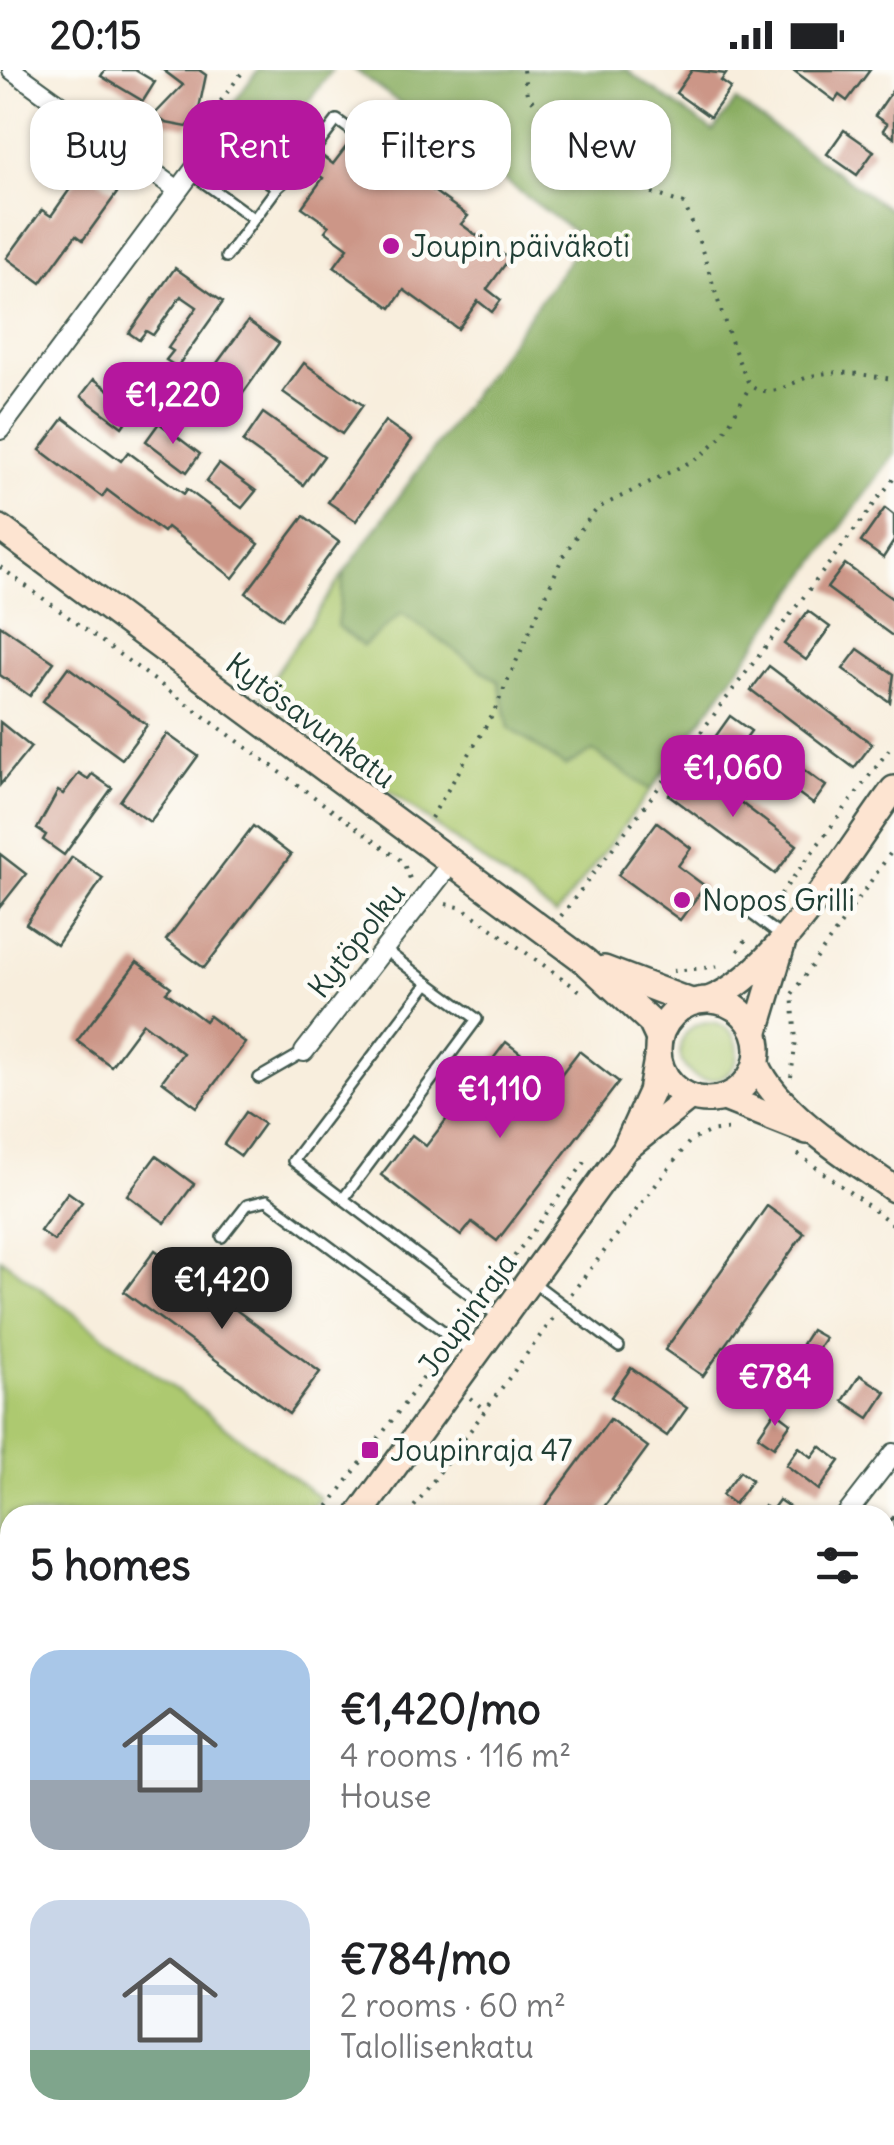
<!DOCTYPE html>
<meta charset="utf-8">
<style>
:root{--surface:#fff;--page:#f6f6f6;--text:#202124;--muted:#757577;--accent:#b5179e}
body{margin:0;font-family:Delius,sans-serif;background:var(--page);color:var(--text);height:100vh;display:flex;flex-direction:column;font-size:38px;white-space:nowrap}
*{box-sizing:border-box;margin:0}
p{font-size:32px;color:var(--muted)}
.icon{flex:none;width:55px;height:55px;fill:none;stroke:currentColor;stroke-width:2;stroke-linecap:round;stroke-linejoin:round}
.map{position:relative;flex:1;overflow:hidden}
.panel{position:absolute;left:0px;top:1435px;width:895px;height:640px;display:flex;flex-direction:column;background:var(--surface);border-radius:30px 30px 0 0;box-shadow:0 2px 8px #0004}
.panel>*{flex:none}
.guide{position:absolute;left:30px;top:30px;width:835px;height:90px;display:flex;gap:20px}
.price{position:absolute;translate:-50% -85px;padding:0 22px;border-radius:20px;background:var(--accent);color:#fff;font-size:32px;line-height:65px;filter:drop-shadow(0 2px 5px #0008)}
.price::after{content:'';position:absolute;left:50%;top:60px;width:30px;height:22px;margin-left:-15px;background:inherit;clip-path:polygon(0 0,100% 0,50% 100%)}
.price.current{background:#222;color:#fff}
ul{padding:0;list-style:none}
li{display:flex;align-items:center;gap:30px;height:250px;padding:0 30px}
li span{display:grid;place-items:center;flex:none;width:280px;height:200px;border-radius:30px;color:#555}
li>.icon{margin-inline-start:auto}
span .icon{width:120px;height:120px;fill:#fffc;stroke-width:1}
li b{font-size:42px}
h2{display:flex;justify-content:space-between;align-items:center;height:120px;padding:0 30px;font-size:42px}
.chip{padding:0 35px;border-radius:30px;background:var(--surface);box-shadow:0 2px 8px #0004;font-size:35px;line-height:90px}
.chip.current{background:var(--accent);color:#fff}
.status{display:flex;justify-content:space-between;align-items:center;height:70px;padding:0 50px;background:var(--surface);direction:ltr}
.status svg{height:28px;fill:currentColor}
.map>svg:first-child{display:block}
.green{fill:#adc970;stroke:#668352;stroke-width:2.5}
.forest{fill:#8aad62;stroke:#54754b;stroke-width:2.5}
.building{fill:#cc9687}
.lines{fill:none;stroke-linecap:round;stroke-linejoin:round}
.lane-casing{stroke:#40584d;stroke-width:14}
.street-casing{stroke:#40584d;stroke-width:22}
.secondary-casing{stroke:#40584d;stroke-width:30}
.path{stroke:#40584d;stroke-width:4;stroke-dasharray:2.5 8;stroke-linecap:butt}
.lane{stroke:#fff;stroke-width:9}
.street{stroke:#fff;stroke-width:18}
.secondary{stroke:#fde4d1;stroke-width:25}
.poi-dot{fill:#b5179e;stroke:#fdfcf7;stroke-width:4}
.labels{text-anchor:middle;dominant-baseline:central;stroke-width:9;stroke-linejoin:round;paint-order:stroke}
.poi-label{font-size:30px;fill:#1f3d34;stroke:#fdfcf7;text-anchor:start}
.street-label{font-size:30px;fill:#1f3d34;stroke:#fdfcf7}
</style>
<div class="status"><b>20:15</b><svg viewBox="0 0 49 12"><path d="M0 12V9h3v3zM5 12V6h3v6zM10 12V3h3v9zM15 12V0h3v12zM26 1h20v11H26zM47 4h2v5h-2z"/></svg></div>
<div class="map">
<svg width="894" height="2075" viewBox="0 0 894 2075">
<rect width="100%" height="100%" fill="#fdfcf7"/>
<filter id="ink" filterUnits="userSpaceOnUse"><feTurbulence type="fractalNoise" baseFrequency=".01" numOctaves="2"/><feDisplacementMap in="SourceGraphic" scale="20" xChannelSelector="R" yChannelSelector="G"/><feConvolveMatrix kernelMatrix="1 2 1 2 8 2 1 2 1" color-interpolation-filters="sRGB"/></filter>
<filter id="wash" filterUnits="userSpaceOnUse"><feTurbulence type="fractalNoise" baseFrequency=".0048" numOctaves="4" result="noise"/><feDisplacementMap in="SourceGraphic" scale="40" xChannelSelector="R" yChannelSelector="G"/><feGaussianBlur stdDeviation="2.25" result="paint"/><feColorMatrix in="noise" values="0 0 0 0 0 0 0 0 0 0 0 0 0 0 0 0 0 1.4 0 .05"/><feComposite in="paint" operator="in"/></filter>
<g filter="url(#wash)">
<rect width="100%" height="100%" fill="#f8eedd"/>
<g class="green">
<polygon points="344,503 337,555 363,576 402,542 499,612 509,658 565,696 593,680 651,720 556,845 261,625"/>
<circle cx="709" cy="981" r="29"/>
<polygon points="0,1188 320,1428 308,1445 10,1445 10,1525 0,1517"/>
</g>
<g class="forest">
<polygon points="258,0 332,0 273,79 226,43"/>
<polygon points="355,0 626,0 713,61 736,31 894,143 894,384 651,720 593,681 565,696 509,658 499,612 402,543 363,576 337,556 344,503 584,169"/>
</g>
<g id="blocks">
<g class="building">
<polygon points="105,0 135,0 155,12 143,31 101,6"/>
<polygon points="163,0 199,0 206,5 198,43 187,57 166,53 154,45 183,15"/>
<polygon points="692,0 726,4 721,11 731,18 710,47 676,23"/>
<polygon points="793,0 870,0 847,31 839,25 835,31"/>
<polygon points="894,18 894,68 883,60 887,54 875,46"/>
<polygon points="844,60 874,81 857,105 827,84"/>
<polygon points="349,73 407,115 413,106 468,146 461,154 509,189 487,219 501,230 492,242 478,231 458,259 404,220 391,238 334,197 348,178 325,161 329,156 302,137 323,108 310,99 321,85 333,94"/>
<polygon points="84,99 117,123 83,170 76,165 41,213 7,188 42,140 51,146"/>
<polygon points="175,198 223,232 177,297 166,290 173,281 168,278 197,237 181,226 153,265 146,261 139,270 129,263"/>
<polygon points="248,251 279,273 241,326 209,304"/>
<polygon points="304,293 363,335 342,364 283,322"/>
<polygon points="94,309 135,339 122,357 81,326"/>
<polygon points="263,343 324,386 303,415 243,372"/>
<polygon points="64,348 121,391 128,382 184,424 187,419 259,474 233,508 167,457 163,462 107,420 102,427 40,380"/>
<polygon points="385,351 412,370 356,451 328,432"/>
<polygon points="159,353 200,384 187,402 146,371"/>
<polygon points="219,394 256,421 242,438 206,412"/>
<polygon points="885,438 894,445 894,471 883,488 861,472"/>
<polygon points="304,446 339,472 282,549 246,523"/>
<polygon points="845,494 894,530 894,567 827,518"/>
<polygon points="808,541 830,557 806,590 784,574"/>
<polygon points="0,555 54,592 30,626 0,605"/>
<polygon points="858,579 894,604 890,632 843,599"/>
<polygon points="769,596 872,674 854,698 751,620"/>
<polygon points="68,597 147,655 122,689 43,631"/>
<polygon points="730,646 751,661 728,692 708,677"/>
<polygon points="0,652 31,677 0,715"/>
<polygon points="167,664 198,686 150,752 120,731"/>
<polygon points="782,684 826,716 813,734 769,702"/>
<polygon points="691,695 797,775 775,804 669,725"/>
<polygon points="79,703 88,709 92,704 112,718 64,785 43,770 46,765 37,759 58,721 63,724"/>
<polygon points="657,752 691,778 678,796 705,816 680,850 618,805"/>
<polygon points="253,756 291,785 204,898 166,870"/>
<polygon points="0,784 26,804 0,837"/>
<polygon points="72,787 103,808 57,875 26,854"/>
<polygon points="137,892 171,917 166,922 205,951 209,946 245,973 197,1037 162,1011 183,983 143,953 111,996 77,971"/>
<polygon points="506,972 556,1011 579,981 619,1012 497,1171 472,1152 461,1166 381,1105 412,1065 426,1076"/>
<polygon points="246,1042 264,1054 241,1086 224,1074"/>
<polygon points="156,1086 194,1114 165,1153 127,1125"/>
<polygon points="68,1122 82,1132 54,1171 40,1161"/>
<polygon points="767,1136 804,1163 703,1306 665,1280"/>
<polygon points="155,1180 320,1302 289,1344 124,1222"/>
<polygon points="811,1260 825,1268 816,1282 802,1274"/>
<polygon points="631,1298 687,1338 667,1366 611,1327"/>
<polygon points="860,1305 886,1322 869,1348 843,1331"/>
<polygon points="775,1341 791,1353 774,1377 758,1366"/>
<polygon points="610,1349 648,1377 598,1445 539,1445"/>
<polygon points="820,1376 840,1391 819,1420 786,1395 799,1377 812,1387"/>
<polygon points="740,1401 752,1410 734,1434 722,1425"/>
<polygon points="779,1430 801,1445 758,1445 764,1436 771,1441"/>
<polygon points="894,1446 894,1483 885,1476 885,1457"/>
<polygon points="0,1567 10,1574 10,1636 0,1629"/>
<polygon points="885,1828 894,1835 889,1848 894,1852 894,1872 885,1883"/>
<polygon points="889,2043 894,2075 854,2075 851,2065 885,2065 885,2045"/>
<polygon points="320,2065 346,2065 362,2069 360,2075 318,2075"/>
</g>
</g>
</g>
<g filter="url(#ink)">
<use href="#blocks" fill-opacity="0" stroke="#40584d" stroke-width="2.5"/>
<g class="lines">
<defs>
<g id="lane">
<polyline points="191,103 254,149 277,118 213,73"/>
<polyline points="277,118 302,96 337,50 406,100"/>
<polyline points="226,187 254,149"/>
<polyline points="734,831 782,867"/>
<polyline points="384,879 428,913 293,1091 499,1247"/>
<polyline points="259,1008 304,982"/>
<polyline points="343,1129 477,949 428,913"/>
<polyline points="222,1167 247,1135 267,1130 474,1284"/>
<polyline points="534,1213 619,1277"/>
<polyline points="0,1525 10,1533"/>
<polyline points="0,1839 10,1825"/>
</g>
<g id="street">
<polyline points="12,0 178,120"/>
<polyline points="0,360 221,63"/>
<polyline points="304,982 451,793"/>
<polyline points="846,1445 894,1383"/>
<polyline points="885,1932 894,1922"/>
<polyline points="408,2075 411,2065"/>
<polyline points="711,2075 750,2065"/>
</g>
<g id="secondary">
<polyline points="0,458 585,891 651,952 659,969"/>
<polyline points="604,899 691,932"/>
<path d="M711,929c66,-26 139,-151 183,-210"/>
<circle cx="708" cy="980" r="50"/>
<polyline points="756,961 782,875"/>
<path d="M757,995c21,49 94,93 137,124"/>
<polyline points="724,1028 807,1061"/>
<polyline points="629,1076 690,1027"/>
<polyline points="359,1445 625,1079 651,1022 658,983"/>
<polyline points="0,1918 10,1909"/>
<polyline points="0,1936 10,1944"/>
<polyline points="0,2023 10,2015"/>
<polyline points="63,2065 78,2074"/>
</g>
</defs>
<use href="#lane" class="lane-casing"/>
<use href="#street" class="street-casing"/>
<use href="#secondary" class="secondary-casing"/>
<g class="path">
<path d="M523,0l4,24 10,12 39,21 40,53 68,24c27,59 37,123 66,182 24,14 39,-4 62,-10 27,-8 54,0 82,3"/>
<polyline points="208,48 244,0"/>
<polyline points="0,497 403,792 411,811"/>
<polyline points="431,748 492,646 563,486 583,456 598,438 700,387 722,366 750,316"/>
<polyline points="446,834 463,838 583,923"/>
<polyline points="768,841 894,673"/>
<polyline points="561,846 894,408"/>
<polyline points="738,881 750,864"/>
<polyline points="673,901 723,896"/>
<polyline points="791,1007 796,970 792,924 894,778"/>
<polyline points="798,1084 894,1155"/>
<polyline points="489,1220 585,1092"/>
<polyline points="571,1224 690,1071 709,1062 734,1059"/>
<polyline points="470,1328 485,1340"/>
<polyline points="322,1445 444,1280"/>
<polyline points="408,1445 554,1247"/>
<polyline points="0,1881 10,1867"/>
<polyline points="0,2052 10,2056"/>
<polyline points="24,2065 35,2075"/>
</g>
<use href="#lane" class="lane"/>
<use href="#street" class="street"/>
<use href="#secondary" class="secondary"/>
</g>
</g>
<g class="poi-dot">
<circle cx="391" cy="176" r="10"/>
<circle cx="682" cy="830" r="10"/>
<rect x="360" y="1370" width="20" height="20" rx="5"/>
</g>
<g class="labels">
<g class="poi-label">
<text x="411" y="176">Joupin päiväkoti</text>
<text x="702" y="830">Nopos Grilli</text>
<text x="390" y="1380">Joupinraja 47</text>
</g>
<g class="street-label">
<text transform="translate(311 650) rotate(37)">Kytösavunkatu</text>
<text transform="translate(356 870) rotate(-52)">Kytöpolku</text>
<text transform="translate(467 1244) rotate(-54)">Joupinraja</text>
</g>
</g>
</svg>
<b class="price" style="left:173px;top:377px">€1,220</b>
<b class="price" style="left:733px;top:750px">€1,060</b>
<b class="price" style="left:500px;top:1071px">€1,110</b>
<b class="price current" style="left:222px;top:1262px">€1,420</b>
<b class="price" style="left:775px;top:1359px">€784</b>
<div class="guide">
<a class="chip">Buy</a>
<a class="chip current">Rent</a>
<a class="chip">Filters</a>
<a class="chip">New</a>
</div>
<section class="panel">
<h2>5 homes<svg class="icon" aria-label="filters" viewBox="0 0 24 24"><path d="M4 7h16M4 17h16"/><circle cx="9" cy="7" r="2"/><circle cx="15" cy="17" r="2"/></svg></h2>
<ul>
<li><span style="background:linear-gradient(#a9c7e8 65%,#9aa5b1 0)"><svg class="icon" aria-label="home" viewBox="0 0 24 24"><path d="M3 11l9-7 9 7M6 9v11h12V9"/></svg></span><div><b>€1,420/mo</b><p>4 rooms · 116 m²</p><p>House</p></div></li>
<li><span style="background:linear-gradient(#c9d6e8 75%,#7fa58c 0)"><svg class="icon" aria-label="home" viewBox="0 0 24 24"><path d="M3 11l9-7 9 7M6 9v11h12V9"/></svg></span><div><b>€784/mo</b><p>2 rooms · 60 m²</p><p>Talollisenkatu</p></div></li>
</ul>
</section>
</div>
